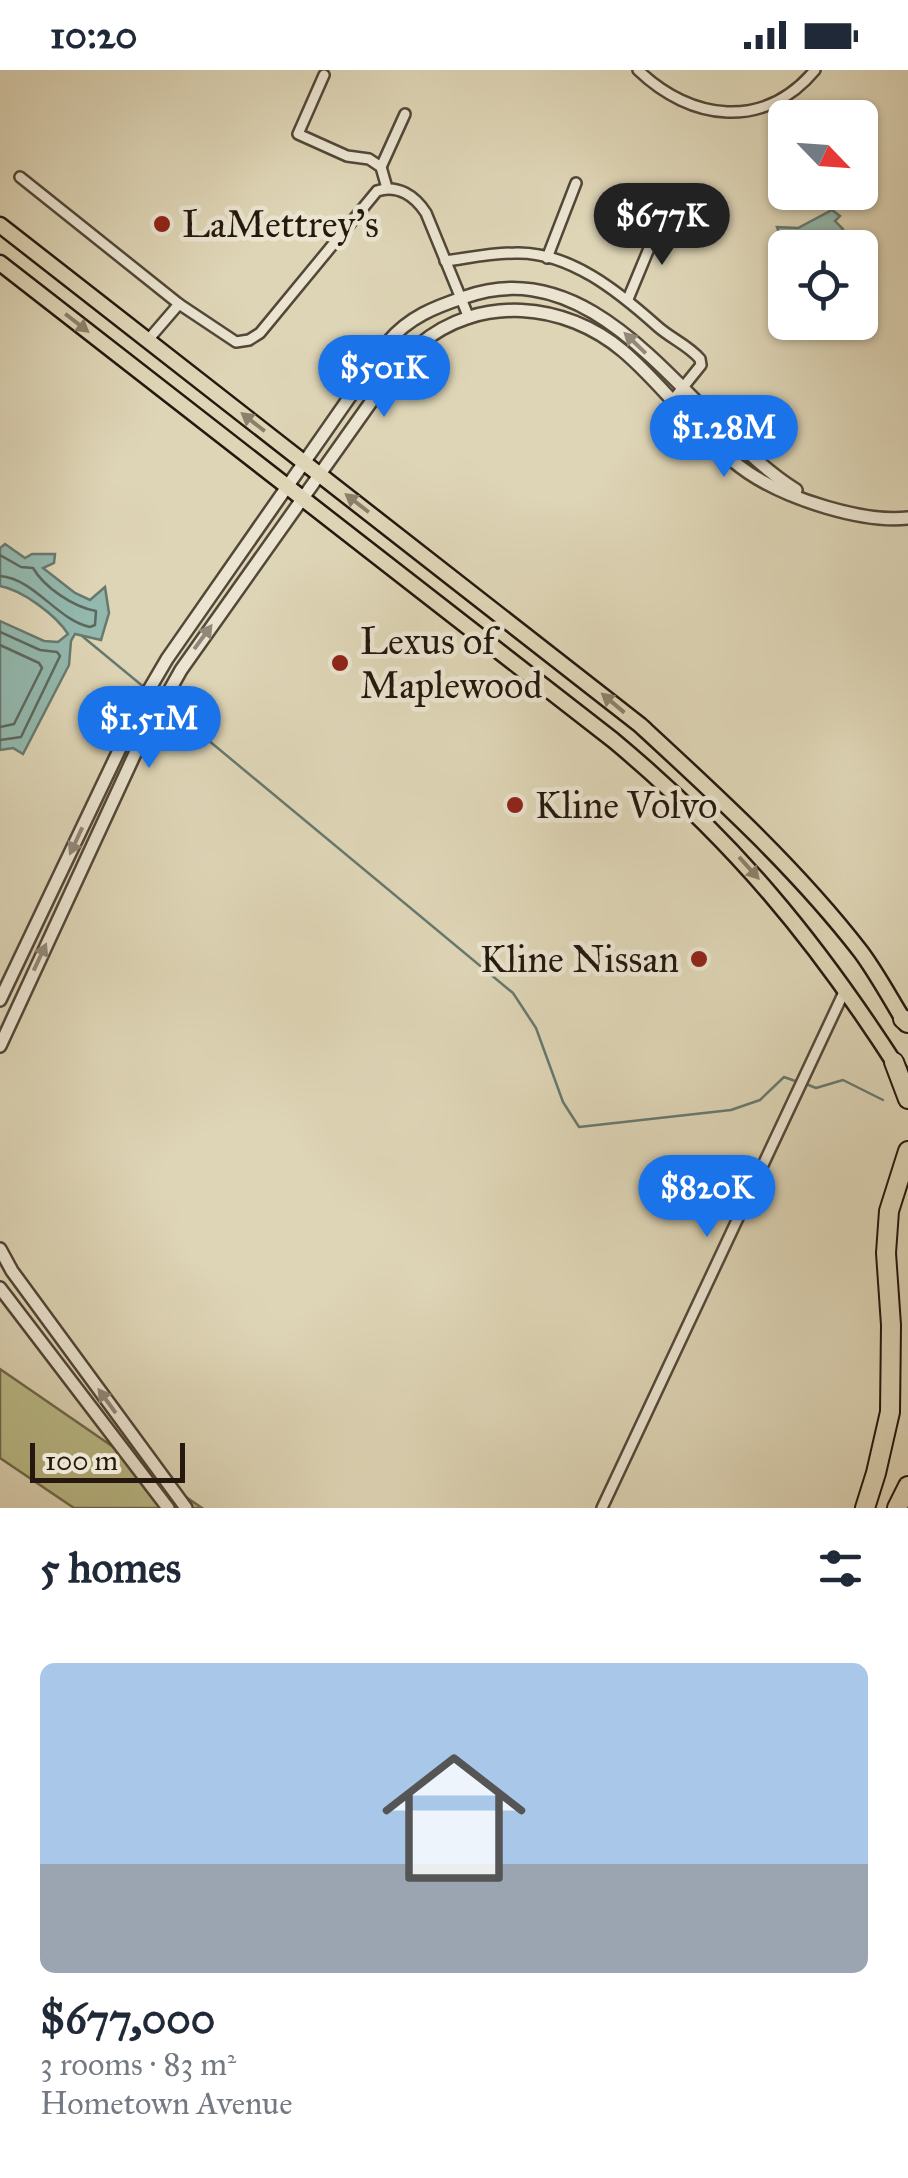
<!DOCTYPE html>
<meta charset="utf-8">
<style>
:root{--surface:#fff;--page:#f6f6f7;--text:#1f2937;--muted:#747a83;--accent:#1a73e8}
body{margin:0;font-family:"IM FELL Great Primer",serif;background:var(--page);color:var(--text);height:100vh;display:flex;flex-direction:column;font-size:38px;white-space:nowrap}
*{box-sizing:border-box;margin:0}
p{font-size:32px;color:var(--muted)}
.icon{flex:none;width:55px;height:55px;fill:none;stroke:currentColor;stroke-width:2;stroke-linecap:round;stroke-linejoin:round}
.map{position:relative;height:1438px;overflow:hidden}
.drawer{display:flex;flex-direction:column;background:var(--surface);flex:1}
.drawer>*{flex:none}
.needle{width:65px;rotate:115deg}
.tools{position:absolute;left:768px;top:30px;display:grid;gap:20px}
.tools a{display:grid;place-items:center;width:110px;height:110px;border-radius:15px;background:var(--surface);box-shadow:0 2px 8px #0004;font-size:50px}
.scale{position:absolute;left:30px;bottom:25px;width:155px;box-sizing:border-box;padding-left:10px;border:5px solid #25180e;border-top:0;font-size:28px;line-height:35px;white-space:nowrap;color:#25180e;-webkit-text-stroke:8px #eae4d0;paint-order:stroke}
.price{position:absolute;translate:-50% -85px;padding:0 22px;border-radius:35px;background:var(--accent);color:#fff;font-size:32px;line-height:65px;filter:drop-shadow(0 2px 5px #0008)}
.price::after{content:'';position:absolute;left:50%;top:60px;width:30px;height:22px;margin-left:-15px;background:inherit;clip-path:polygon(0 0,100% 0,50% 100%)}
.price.active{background:#222;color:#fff}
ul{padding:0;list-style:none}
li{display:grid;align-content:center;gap:20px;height:530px;padding:0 40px}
li span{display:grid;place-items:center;height:310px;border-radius:15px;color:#555}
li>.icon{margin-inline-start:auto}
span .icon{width:180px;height:180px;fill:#fffc;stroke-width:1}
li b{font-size:42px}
h2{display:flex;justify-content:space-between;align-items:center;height:120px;padding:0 40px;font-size:42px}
.status{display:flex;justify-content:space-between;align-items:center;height:70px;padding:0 50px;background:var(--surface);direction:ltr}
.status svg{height:28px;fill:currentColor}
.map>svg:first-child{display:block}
.green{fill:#babb88;stroke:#706a4b;stroke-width:2.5}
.water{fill:#93b9af;stroke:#67796f;stroke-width:2.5}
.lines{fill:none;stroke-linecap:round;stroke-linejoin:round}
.shore{stroke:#5c685e;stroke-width:2.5}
.stream{stroke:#67796f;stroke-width:2.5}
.minor-casing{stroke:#534738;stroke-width:14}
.tertiary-casing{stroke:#534738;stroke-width:16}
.primary-casing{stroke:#25180e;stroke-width:19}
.motorway-casing{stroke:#25180e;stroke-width:22}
.minor{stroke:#eae4d0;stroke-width:9}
.tertiary{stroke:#eae4d0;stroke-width:11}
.primary{stroke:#ded5b6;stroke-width:14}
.motorway{stroke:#ded5b6;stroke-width:18}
.oneway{fill:#8b806a}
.oneway2{fill:#918879}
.poi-dot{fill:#8f2418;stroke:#eae4d0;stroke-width:4}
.labels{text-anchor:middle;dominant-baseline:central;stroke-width:9;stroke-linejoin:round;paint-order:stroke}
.poi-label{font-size:38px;fill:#25180e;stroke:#eae4d0;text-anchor:start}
</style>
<div class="status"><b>10:20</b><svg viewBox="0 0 49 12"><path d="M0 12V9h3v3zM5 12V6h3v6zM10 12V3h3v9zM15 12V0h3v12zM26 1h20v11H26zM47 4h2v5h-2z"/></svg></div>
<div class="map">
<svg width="908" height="1438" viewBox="0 0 908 1438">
<rect width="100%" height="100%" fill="#ded5b6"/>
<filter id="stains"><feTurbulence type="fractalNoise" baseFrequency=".002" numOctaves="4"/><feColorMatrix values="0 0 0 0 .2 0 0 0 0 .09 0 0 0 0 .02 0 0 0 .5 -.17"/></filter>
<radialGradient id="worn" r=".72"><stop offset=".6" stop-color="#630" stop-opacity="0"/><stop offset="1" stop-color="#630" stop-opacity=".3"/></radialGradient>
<polygon class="green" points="0,1299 202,1438 74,1438 0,1388"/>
<g class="water">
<path d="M832,140l8,6 -5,5 8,8c-17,20 -35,22 -60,15l-6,-17 21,1z"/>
<path d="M5,474l20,14 7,-4h23l-1,9 -11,5 32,25 15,7 15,-13 4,26 -8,27 -26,-6 -4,7 -2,24 -46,89 -10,-6 -13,2v-129l44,20 14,1 10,-8c-12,-19 -46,-44 -68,-48v-38z"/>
</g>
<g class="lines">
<g class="shore">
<path d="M0,485l21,12 12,1c11,19 40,39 63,43l-1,14 -5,2c-33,-7 -55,-48 -90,-51"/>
<polyline points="0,562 40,580 57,582 60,586 21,667 0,670"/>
<polyline points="0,575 39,593 42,598 14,654 0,657"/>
</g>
<g class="stream">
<polyline points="82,566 145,618"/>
<polyline points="167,636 513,923 536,958 563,1032 579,1057 731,1040 760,1030 784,1007 798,1012"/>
<polyline points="806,1014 816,1018 843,1010 883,1030"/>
</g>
<defs>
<g id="minor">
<path d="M638,0c53,51 126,61 177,0"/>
<polyline points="324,5 298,64 347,86 369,89 381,97 387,118"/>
<polyline points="381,97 405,44"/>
<path d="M20,107l159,127 57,38 13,-2 11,-7 117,-142c21,-7 38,5 49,22l43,105"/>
<polyline points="547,188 576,113"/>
<path d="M445,191c23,-3 47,-8 70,-8 54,-2 104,39 142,73 13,12 31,19 43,33l1,6 -29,36"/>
<polyline points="628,229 660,152"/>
<polyline points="148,270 179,234"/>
<polyline points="602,1438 845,920"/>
</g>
<g id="tertiary">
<path d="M0,930l143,-300 24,-41 221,-317c21,-25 47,-35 77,-45 140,-50 229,130 331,193"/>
<path d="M0,976l139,-301 42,-75 207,-292c10,-11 20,-24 31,-33 60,-51 146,-43 204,6 44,37 77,89 126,122 39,26 113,50 159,45"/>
<polyline points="0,1179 12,1201 186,1438"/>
<polyline points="0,1218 168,1438"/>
</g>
<g id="primary">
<path d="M0,155l640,500c77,71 157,144 221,227 17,23 30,48 45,72"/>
<path d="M0,193l613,477c121,101 202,199 286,330"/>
</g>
<g id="motorway">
<polyline points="903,949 908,953"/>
<polyline points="894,992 908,1029"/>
<polyline points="865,1438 876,1403 890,1342 891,1255 886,1183 889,1141 908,1081"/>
<polyline points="897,1438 908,1416"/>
</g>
</defs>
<use href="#minor" class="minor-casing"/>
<use href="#tertiary" class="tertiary-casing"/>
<use href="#primary" class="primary-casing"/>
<use href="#motorway" class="motorway-casing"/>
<use href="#minor" class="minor"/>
<use href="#tertiary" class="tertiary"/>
<use href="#primary" class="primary"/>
<use href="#motorway" class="motorway"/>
</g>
<defs><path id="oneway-solid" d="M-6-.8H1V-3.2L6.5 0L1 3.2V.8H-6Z" transform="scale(2.5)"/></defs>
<g class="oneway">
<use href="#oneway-solid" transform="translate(77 253) rotate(38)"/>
<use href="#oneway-solid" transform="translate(253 352) rotate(-142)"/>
<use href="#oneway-solid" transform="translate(357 433) rotate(-142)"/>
<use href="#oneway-solid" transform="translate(613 633) rotate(-140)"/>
<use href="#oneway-solid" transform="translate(749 798) rotate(48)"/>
</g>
<g class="oneway2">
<use href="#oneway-solid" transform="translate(635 273) rotate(-136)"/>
<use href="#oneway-solid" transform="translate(203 567) rotate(-54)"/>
<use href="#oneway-solid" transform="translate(76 771) rotate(115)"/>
<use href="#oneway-solid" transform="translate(40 887) rotate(-65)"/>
<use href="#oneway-solid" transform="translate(107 1331) rotate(-126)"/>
</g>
<g class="poi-dot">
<circle cx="162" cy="154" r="10"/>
<circle cx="340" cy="593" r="10"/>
<circle cx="515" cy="735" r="10"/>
<circle cx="699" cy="889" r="10"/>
</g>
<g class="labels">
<g class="poi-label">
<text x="182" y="154">LaMettrey's</text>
<text x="360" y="571">Lexus of<tspan x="360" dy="44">Maplewood</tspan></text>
<text x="535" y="735">Kline Volvo</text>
<text x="679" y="889" text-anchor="end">Kline Nissan</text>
</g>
</g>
<rect width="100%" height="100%" filter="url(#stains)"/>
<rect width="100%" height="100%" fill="url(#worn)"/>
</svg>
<div class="tools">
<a><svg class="needle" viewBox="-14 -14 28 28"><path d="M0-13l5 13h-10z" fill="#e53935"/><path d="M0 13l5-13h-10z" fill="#747a83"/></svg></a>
<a><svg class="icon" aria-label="locate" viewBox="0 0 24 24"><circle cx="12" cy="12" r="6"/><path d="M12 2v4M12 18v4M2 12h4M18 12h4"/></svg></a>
</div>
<div class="scale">100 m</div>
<b class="price active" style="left:662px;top:198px">$677K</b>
<b class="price" style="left:384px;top:350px">$501K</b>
<b class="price" style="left:724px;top:410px">$1.28M</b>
<b class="price" style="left:149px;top:701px">$1.51M</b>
<b class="price" style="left:707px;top:1170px">$820K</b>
</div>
<section class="drawer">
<h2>5 homes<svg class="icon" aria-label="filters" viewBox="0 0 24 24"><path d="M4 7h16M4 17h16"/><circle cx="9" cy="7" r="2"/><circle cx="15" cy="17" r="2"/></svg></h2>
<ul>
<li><span style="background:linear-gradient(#a9c7e8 65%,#9aa5b1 0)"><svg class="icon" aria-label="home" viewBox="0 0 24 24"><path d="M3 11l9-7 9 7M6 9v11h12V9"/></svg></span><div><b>$677,000</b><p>3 rooms · 83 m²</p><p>Hometown Avenue</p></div></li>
</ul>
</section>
